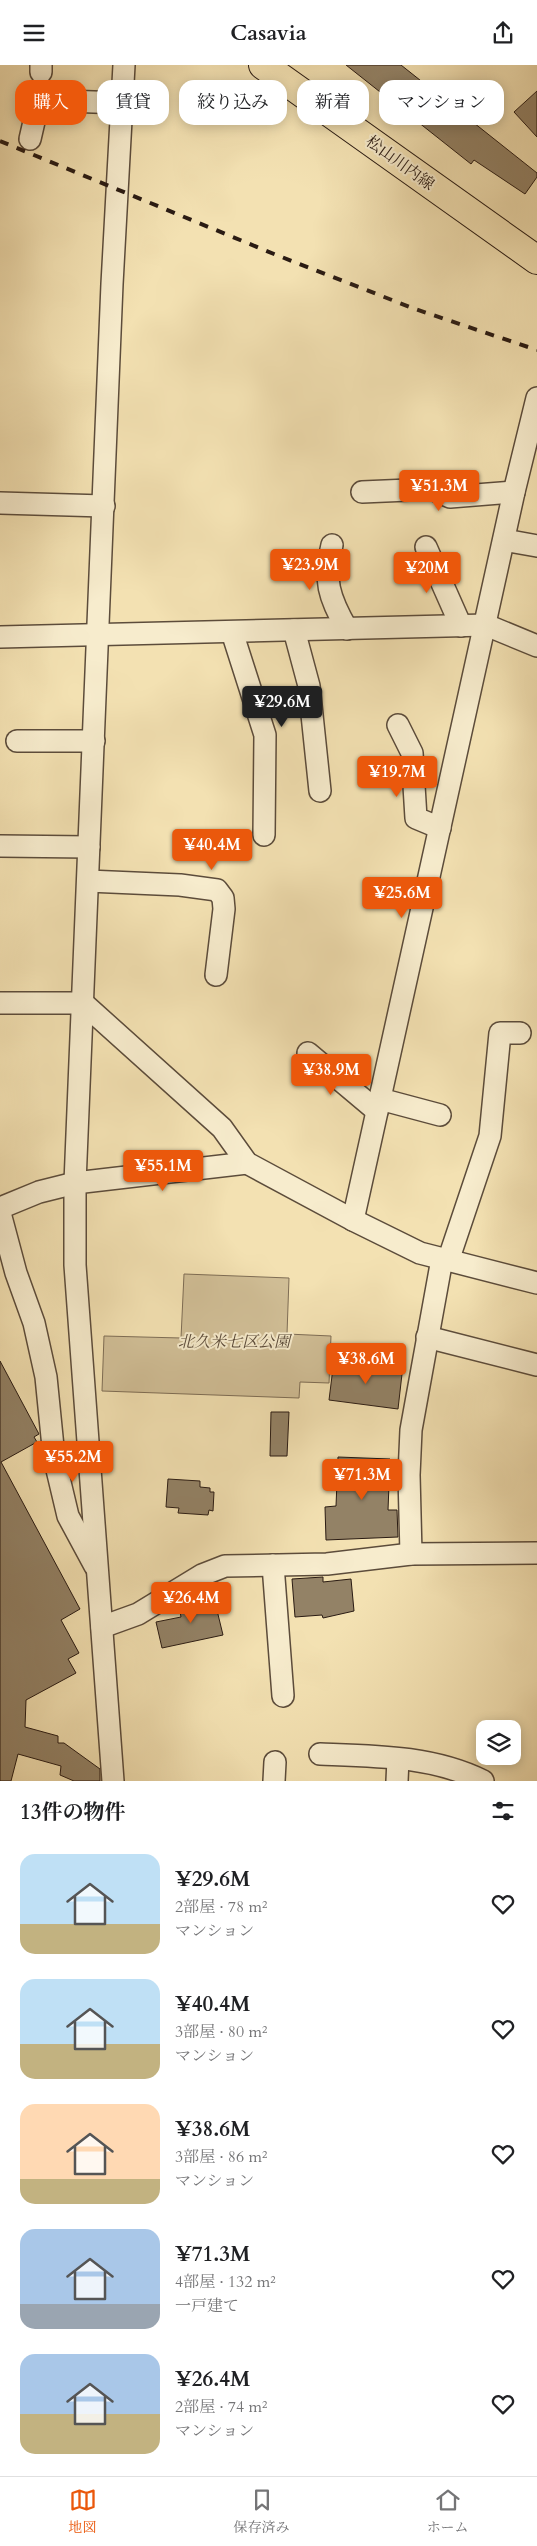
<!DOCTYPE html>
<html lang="ja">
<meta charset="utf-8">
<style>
:root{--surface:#fff;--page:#f6f6f6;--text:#202124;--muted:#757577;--line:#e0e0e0;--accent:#ea580c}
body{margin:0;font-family:Cardo,"Noto Serif JP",serif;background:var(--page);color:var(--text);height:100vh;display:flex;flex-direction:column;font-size:19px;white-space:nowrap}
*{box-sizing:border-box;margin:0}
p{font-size:16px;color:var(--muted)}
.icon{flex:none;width:28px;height:28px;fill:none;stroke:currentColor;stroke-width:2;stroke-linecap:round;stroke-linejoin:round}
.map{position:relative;height:1716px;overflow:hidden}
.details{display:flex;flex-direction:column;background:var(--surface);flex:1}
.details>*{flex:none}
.guide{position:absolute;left:15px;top:15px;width:508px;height:45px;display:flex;gap:10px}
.controls{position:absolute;left:476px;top:1655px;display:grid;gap:10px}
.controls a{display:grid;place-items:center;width:45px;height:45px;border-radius:10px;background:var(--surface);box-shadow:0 2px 12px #0003;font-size:25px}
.price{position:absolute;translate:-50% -42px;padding:0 11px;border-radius:5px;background:var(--accent);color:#fff;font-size:16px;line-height:32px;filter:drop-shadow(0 1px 2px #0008)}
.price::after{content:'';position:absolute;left:50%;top:30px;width:15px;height:11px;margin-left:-8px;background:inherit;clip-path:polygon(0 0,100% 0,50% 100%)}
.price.active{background:#222;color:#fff}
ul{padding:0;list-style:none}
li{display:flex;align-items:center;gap:15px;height:125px;padding:0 20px}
li span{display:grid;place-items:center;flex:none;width:140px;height:100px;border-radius:15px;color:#555}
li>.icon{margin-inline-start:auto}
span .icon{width:60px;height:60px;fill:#fffc;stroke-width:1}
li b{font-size:21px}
h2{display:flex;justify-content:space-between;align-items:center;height:60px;padding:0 20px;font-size:21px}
.pill{padding:0 18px;border-radius:15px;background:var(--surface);box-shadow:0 2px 12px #0003;font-size:18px;line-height:45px}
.pill.active{background:var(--accent);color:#fff}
header{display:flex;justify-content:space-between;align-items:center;height:65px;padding:0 20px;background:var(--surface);font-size:22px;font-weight:600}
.dock{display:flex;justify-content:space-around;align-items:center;height:70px;border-top:1px solid var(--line);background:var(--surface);font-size:14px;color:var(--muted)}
.dock a{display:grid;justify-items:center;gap:2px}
.dock .active{color:var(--accent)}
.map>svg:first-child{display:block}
.green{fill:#d1bf97;stroke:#7e6d55}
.building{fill:#938266;stroke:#2a1b13}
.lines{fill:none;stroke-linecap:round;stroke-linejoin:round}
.minor-casing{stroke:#5c4c3b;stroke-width:24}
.major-casing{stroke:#2a1b13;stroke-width:30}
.minor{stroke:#f7eccd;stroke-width:21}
.major{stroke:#f3e1b2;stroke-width:28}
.rail{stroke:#2a1b13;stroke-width:4;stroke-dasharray:9 9;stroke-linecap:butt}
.labels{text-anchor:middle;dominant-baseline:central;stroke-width:4;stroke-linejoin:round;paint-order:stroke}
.street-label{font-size:16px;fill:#2a1b13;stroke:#f7eccd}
.park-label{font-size:16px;font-style:italic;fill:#5c4c3b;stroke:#f7eccd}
</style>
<header><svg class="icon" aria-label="menu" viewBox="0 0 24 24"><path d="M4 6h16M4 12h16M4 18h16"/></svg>Casavia<svg class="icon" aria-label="share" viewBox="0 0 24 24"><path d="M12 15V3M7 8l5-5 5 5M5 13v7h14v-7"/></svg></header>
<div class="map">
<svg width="537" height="1716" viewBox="0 0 537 1716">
<rect width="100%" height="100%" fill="#f3e1b2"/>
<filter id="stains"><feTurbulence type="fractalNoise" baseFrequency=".004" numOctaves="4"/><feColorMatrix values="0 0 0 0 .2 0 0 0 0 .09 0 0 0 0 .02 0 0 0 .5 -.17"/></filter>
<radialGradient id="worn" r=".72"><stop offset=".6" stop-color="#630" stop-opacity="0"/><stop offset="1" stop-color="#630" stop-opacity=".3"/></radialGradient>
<polygon class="green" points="184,1209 289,1213 287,1269 331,1271 329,1318 300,1317 299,1333 102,1326 104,1271 181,1273"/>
<g class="building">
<polygon points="346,0 401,0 537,108 537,112 525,129 474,95 471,99"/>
<polygon points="537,26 537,72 514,47"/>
<polygon points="339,1294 394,1304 393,1308 402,1309 398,1344 329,1335 333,1303 338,1304"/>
<polygon points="0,1296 39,1369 34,1372 37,1377 1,1397 80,1544 61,1555 79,1588 68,1594 76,1608 26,1635 25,1662 58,1671 58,1678 64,1678 100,1704 100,1716 74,1716 60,1710 61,1701 18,1689 11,1716 0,1716"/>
<polygon points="271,1347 289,1347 287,1391 270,1391"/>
<polygon points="338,1392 390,1394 388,1445 397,1445 398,1472 326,1475 325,1442 336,1441"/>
<polygon points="168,1414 200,1416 200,1422 210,1423 210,1427 214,1427 213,1446 209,1445 208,1450 178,1448 179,1443 166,1442"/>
<polygon points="323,1512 323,1517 351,1514 354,1546 323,1553 322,1550 295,1552 292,1514"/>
<polygon points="214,1533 223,1570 162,1583 156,1557 181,1552 179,1541"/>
</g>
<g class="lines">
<defs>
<g id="minor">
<polyline points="41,7 41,0"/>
<polyline points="30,74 39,35 121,38"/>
<polyline points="362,427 432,424 450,432 514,427"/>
<polyline points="0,438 104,441"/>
<polyline points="504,475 537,481"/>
<path d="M332,480c-9,34 -3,53 15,84"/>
<polyline points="426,482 461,561"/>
<polyline points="294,565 309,621 320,726"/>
<polyline points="232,567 265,670 264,770"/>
<polyline points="0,572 486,560 537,581"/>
<polyline points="398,660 412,688 416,753 440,763"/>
<polyline points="17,676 94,676"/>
<polyline points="0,781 89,782"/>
<polyline points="88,816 180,820 217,825 223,833 224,844 216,910"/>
<polyline points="0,938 83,938 222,1063 247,1098 353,1155 420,1188 537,1218"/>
<polyline points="308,988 377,1046"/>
<polyline points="380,1034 440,1050"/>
<polyline points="0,1143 39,1127 75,1118 247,1098"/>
<polyline points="0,1148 16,1208 34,1258 46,1312 54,1392 68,1451 95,1501"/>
<polyline points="353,1155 514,427 537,333"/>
<polyline points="448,1196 490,1071 500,968 520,968"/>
<polyline points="427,1272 537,1300"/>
<polyline points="411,1489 409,1410 411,1365 442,1194"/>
<polyline points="273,1500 283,1631"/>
<polyline points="102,1562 138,1549 202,1510 225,1501 327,1499 411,1489 537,1488"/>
<path d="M320,1689c55,2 113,2 163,27"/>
<polyline points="113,1716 75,1200 75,1118 112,219 124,0"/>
<polyline points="274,1716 275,1697"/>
<polyline points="397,1716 398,1694"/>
</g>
<polyline id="major" points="263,0 537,195"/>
</defs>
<use href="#minor" class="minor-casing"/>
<use href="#major" class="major-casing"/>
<use href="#minor" class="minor"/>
<use href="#major" class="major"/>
<polyline class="rail" points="0,76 274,189 415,244 537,285"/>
</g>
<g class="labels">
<g class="street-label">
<text transform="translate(400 98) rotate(36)">松山川内線</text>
</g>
<g class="park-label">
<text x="234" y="1277">北久米七区公園</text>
</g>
</g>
<rect width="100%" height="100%" filter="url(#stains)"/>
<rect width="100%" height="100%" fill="url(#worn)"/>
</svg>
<div class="controls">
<a><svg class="icon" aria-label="layers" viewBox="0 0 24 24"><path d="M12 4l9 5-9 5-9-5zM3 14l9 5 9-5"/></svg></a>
</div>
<b class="price" style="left:439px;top:447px">¥51.3M</b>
<b class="price" style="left:310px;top:526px">¥23.9M</b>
<b class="price" style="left:427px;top:529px">¥20M</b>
<b class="price active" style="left:282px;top:663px">¥29.6M</b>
<b class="price" style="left:397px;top:733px">¥19.7M</b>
<b class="price" style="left:212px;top:806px">¥40.4M</b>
<b class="price" style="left:402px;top:854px">¥25.6M</b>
<b class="price" style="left:331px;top:1031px">¥38.9M</b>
<b class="price" style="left:163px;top:1127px">¥55.1M</b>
<b class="price" style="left:366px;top:1320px">¥38.6M</b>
<b class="price" style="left:73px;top:1418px">¥55.2M</b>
<b class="price" style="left:362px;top:1436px">¥71.3M</b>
<b class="price" style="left:191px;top:1559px">¥26.4M</b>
<div class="guide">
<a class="pill active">購入</a>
<a class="pill">賃貸</a>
<a class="pill">絞り込み</a>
<a class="pill">新着</a>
<a class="pill">マンション</a>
</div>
</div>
<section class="details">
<h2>13件の物件<svg class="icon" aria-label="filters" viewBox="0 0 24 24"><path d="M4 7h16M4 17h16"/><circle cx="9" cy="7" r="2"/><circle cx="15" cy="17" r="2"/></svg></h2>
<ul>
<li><span style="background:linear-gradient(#bfe0f5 70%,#c2b280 0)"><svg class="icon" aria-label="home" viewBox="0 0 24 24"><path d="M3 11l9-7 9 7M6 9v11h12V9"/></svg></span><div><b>¥29.6M</b><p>2部屋 · 78 m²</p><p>マンション</p></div><svg class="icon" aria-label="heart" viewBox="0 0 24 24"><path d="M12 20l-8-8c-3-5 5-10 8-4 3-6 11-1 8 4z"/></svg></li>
<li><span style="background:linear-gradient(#bfe0f5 65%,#c2b280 0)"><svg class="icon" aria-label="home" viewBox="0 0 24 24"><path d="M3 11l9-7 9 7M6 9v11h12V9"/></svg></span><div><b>¥40.4M</b><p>3部屋 · 80 m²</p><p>マンション</p></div><svg class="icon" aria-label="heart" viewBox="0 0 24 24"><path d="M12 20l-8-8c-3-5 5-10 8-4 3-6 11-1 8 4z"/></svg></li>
<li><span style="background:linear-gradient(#ffd9b3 75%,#c2b280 0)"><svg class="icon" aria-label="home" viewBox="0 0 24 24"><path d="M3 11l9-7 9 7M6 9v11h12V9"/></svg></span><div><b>¥38.6M</b><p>3部屋 · 86 m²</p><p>マンション</p></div><svg class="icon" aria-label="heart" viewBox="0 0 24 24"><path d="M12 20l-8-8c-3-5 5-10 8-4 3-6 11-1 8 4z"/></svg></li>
<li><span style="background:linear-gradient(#a9c7e8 75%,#9aa5b1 0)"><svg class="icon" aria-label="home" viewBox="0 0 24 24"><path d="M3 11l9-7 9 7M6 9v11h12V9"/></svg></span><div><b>¥71.3M</b><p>4部屋 · 132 m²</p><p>一戸建て</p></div><svg class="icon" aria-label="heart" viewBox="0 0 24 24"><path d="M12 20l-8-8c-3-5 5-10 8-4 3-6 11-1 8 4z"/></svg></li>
<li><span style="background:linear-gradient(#a9c7e8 60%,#c2b280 0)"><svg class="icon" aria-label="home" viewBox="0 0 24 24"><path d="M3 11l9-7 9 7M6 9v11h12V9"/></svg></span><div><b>¥26.4M</b><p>2部屋 · 74 m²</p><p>マンション</p></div><svg class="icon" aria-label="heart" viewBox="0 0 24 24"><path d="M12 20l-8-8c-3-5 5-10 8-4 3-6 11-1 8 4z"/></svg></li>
</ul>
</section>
<nav class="dock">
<a class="active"><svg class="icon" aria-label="map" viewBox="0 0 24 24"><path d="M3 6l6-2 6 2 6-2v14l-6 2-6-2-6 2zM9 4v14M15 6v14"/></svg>地図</a>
<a><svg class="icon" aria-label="saved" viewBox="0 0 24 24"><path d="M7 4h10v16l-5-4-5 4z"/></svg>保存済み</a>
<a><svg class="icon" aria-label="home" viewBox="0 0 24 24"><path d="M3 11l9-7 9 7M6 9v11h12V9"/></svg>ホーム</a>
</nav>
